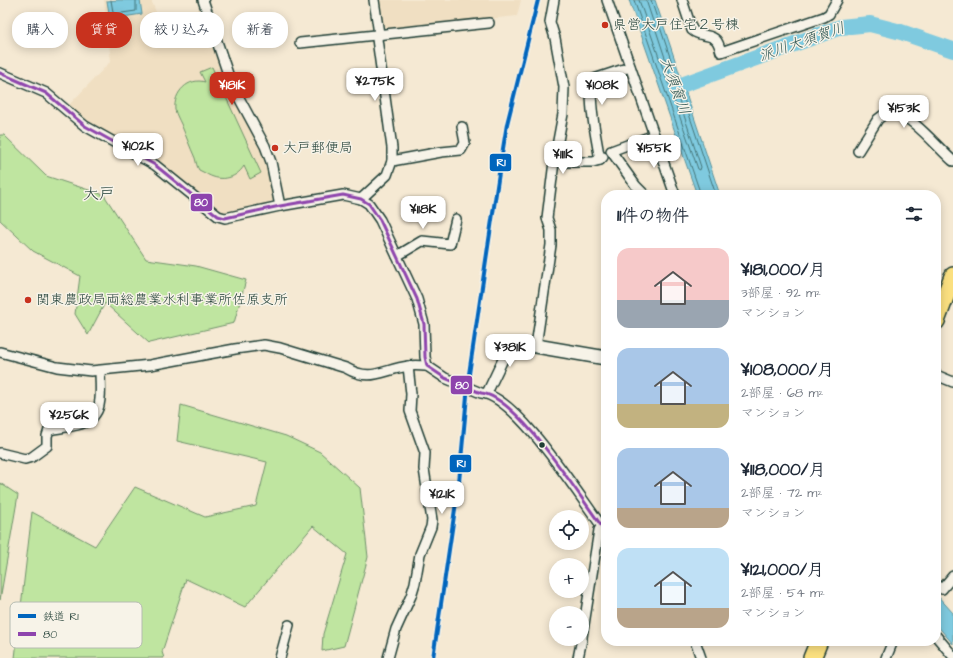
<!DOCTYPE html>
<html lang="ja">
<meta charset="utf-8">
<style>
:root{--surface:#fff;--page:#f6f6f7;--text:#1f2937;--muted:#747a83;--accent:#c8321e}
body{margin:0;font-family:"Architects Daughter","Klee One",sans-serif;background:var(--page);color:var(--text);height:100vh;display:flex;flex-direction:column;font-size:15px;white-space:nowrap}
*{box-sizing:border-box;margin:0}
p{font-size:13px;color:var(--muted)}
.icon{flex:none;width:22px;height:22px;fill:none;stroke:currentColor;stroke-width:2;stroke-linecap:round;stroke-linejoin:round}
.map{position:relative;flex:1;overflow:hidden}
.panel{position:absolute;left:601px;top:190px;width:340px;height:456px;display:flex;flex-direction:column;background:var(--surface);border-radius:16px;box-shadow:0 2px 10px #0003}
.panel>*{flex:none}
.top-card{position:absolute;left:12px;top:12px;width:380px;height:36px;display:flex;gap:8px}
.tools{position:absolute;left:549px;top:510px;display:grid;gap:8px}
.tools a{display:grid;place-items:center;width:40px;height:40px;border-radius:50%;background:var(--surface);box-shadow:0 2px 10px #0003;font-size:20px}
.price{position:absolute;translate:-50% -34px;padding:0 9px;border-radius:8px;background:#fff;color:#222;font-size:13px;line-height:26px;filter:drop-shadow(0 1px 2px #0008)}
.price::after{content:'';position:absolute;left:50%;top:24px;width:12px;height:9px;margin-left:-6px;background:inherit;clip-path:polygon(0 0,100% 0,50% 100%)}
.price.current{background:var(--accent);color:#fff}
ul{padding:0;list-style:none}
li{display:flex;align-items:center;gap:12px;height:100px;padding:0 16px}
li span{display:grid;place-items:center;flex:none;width:112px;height:80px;border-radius:12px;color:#555}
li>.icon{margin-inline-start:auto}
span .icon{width:48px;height:48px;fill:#fffc;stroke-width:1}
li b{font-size:17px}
h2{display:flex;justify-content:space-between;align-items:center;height:48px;padding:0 16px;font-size:17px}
.tag{padding:0 14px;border-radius:16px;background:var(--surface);box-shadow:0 2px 10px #0003;font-size:14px;line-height:36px}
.tag.current{background:var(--accent);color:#fff}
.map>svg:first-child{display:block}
.built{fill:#f0dfc2}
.green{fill:#bfe5a0;stroke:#6f916a}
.water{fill:#7fcadf;stroke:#59929b}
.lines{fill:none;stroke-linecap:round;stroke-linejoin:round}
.shore{stroke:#457578;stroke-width:1}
.river{stroke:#7fcadf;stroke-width:16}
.street-casing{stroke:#1f3d34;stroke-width:12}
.secondary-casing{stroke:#1f3d34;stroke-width:16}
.highway-casing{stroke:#1f3d34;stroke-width:20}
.street{stroke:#f7f3e8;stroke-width:9}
.secondary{stroke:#f7f3e8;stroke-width:13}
.highway{stroke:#fbe080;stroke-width:17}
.rail{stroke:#1f3d34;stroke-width:2.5}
.bus-1-casing{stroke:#f7f3e8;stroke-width:6}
.bus-1{stroke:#8e44ad;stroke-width:3}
.rail-1-casing{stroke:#f7f3e8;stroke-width:7}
.rail-1{stroke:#0065bd;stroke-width:4}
.poi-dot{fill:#c8321e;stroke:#f7f3e8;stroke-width:1.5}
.bus-dot{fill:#1f3d34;stroke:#f7f3e8;stroke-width:1.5}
.labels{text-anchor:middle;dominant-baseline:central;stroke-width:3;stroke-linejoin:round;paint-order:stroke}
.poi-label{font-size:14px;fill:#1f3d34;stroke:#f7f3e8;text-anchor:start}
.water-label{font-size:15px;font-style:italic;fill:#325956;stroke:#f7f3e8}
.quarter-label{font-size:16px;fill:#1f3d34;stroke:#f7f3e8}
.key{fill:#f7f3e8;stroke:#b6bcb2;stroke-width:1}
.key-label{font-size:11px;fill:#1f3d34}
.line-badge{stroke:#f7f3e8;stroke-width:1.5}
.badge-label{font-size:11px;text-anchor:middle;font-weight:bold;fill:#fff}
</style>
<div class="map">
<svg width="953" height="658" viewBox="0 0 953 658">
<rect width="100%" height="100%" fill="#f5e9d3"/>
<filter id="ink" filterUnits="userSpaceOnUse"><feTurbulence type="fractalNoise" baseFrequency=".025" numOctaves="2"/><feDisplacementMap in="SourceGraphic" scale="8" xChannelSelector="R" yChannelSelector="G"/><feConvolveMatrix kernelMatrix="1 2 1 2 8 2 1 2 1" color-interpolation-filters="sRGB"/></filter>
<g filter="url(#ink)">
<g class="built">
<polygon points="104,0 151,0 162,26 202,8 216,51 225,86 229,89 262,147 267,163 273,202 272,204 253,209 224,214 213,207 153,158 97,128 67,107 111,61"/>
<polygon points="379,0 521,0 517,16 388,29 382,25"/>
</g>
<g class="green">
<path d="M212,67l49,106 -11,6 -6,-13c-9,14 -25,16 -39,7 -2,-1 -4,-2 -6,-3 -2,-3 -3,-8 -4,-12 -5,-11 -9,-22 -14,-34 -2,-4 -5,-10 -6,-14 -2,-18 14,-33 30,-28l-5,-10z"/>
<polygon points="0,135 4,135 46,176 104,195 146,259 196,266 246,280 234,323 149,343 105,303 88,335 75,314 80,276 33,251 0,220"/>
<polygon points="181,405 286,436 320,452 360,488 368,557 344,646 322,651 323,634 347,554 313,526 245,607 186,579 162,652 164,658 15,658 32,512 95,546 135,487 205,517 256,506 267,462 177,441"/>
<polygon points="0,483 18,495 0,600"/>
</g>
<g class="water">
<polygon points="119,0 140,0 142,14 110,19 107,1"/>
<polygon points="629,0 655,0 720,195 697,195"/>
<polygon points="936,594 953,613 953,644 936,624"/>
</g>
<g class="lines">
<g class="shore">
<polyline points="111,0 113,12 115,14 136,11 136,0"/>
<polyline points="634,0 701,195"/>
<polyline points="639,0 698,169 700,170 701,167 646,0"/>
<polyline points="651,0 716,195"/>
</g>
<polyline class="river" points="676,87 841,27 870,24 901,32 953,50"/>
<defs>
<g id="street">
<polyline points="203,0 231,83 265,146 271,162 280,206"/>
<polyline points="607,0 675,195"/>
<path d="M682,0l10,30c8,7 19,4 24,10 2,2 4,8 5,12l103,-35 5,-3 8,-14"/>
<polyline points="300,43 489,23"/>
<path d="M0,73l46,20 39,33 70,39 63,51 7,2 55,-12 63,-11 18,4 8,5 11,16 37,79 7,25 1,33 2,9 18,12 36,15c37,3 101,108 125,139"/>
<path d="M858,151l20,-32 12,-9c24,7 44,34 63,51"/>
<path d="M600,160c-3,-18 -14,-67 -6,-81l36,-12"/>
<polyline points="392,161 441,152 461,150 465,143 462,127"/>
<polyline points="554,162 593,162 600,160 603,157"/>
<polyline points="645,195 636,186 611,151 654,135"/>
<polyline points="361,199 387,175 392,161 392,148 377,39 379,34 374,0"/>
<polyline points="397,256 422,241 450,244 456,219"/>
<path d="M0,352l57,15 34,4 59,-6 85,-16 29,-4 16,3 66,20c26,15 37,1 63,-2 6,-1 12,0 18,0"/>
<polyline points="936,375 953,382"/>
<polyline points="487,393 507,351 511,346 536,346 551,245 551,230 547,218 554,162 563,114 564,87 555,38 550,22 554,0"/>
<path d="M0,453l25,6 7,-2 15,-11v-10l2,-6c9,-2 19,-3 28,-5 29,-7 23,-31 23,-54"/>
<polyline points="936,585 942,589 953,576"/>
<polyline points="936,636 953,656"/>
<polyline points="582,637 599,530 602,527"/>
<polyline points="695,641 701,658"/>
<polyline points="280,658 289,625"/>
<polyline points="388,658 396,629 411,596 415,583 420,554 431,527 432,520 424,469 425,453 410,411 411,394 408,366"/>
<polyline points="578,658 582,639"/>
<polyline points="886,658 893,641"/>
</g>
<polyline id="secondary" points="536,346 606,358"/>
<g id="highway">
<polyline points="936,321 953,276"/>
<polyline points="812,658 819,641"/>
</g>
</defs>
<use href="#street" class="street-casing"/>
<use href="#secondary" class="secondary-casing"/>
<use href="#highway" class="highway-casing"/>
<use href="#street" class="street"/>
<use href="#secondary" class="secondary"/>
<use href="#highway" class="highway"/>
<polyline class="rail" points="433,658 459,482 469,374 499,173 507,124 538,0"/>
<defs>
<path id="bus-1" d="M0,73l46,20 39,33 70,39 63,51 7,2 55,-12 63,-11 18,4 8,5 11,16 37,79 7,25 1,33 2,9 18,12 36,15c37,3 101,108 125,139"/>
</defs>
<use href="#bus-1" class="bus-1-casing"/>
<use href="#bus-1" class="bus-1"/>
<defs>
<polyline id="rail-1" points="433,658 459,482 469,374 499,173 507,124 538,0"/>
</defs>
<use href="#rail-1" class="rail-1-casing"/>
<use href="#rail-1" class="rail-1"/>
</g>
</g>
<g class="poi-dot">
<circle cx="605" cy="25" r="4"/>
<circle cx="275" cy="148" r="4"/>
<circle cx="28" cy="300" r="4"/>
</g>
<circle class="bus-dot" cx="542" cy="445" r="3.5"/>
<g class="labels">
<g class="poi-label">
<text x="613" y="25">県営大戸住宅２号棟</text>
<text x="283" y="148">大戸郵便局</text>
<text x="36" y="300">関東農政局両総農業水利事業所佐原支所</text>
</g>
<g class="water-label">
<text transform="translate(802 42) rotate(-19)">派川大須賀川</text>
<text transform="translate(675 86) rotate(70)">大須賀川</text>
</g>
<g class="quarter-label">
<text x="99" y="194">大戸</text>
</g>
</g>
<rect x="10" y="602" width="132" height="46" rx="6" class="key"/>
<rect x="18" y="614" width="18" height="4" fill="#0065bd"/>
<rect x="18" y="632" width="18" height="4" fill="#8e44ad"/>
<g class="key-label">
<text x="43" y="620">鉄道 R1</text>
<text x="43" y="638">80</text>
</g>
<g class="line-badge">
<rect x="489" y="153" width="23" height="19" rx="4" fill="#0065bd"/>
<rect x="190" y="193" width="23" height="19" rx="4" fill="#8e44ad"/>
<rect x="450" y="375" width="23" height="20" rx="4" fill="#8e44ad"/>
<rect x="449" y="454" width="23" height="19" rx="4" fill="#0065bd"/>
</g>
<g class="badge-label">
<text x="501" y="166">R1</text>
<text x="201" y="206">80</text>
<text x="462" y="389">80</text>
<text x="461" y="467">R1</text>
</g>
</svg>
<div class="tools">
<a><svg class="icon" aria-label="locate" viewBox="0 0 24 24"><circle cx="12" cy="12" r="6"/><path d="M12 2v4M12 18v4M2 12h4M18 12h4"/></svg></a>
<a>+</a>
<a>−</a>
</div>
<b class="price" style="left:375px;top:102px">¥275K</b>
<b class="price current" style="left:232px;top:106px">¥181K</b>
<b class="price" style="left:602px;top:106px">¥108K</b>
<b class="price" style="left:904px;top:129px">¥153K</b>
<b class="price" style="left:138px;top:167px">¥102K</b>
<b class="price" style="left:654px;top:169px">¥155K</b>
<b class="price" style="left:563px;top:175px">¥111K</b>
<b class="price" style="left:423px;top:230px">¥118K</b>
<b class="price" style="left:510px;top:368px">¥381K</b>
<b class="price" style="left:69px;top:436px">¥256K</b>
<b class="price" style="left:442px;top:515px">¥121K</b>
<div class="top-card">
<a class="tag">購入</a>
<a class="tag current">賃貸</a>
<a class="tag">絞り込み</a>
<a class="tag">新着</a>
</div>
<section class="panel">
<h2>11件の物件<svg class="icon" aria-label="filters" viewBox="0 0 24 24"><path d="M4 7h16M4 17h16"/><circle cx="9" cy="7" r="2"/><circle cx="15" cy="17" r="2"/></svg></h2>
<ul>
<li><span style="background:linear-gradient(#f6c9c9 65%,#9aa5b1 0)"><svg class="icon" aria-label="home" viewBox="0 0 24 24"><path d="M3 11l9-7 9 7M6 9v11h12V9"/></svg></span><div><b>¥181,000/月</b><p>3部屋 · 92 m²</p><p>マンション</p></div></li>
<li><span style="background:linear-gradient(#a9c7e8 70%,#c2b280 0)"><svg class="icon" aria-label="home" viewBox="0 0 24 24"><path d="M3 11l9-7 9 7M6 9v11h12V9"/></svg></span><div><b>¥108,000/月</b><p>2部屋 · 68 m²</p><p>マンション</p></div></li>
<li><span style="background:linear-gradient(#a9c7e8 75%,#b9a48a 0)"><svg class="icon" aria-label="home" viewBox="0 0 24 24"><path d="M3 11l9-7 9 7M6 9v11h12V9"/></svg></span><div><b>¥118,000/月</b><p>2部屋 · 72 m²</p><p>マンション</p></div></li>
<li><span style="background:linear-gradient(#bfe0f5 75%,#b9a48a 0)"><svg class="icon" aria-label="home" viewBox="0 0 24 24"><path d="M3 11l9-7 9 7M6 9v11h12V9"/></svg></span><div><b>¥121,000/月</b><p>2部屋 · 54 m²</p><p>マンション</p></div></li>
</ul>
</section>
</div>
